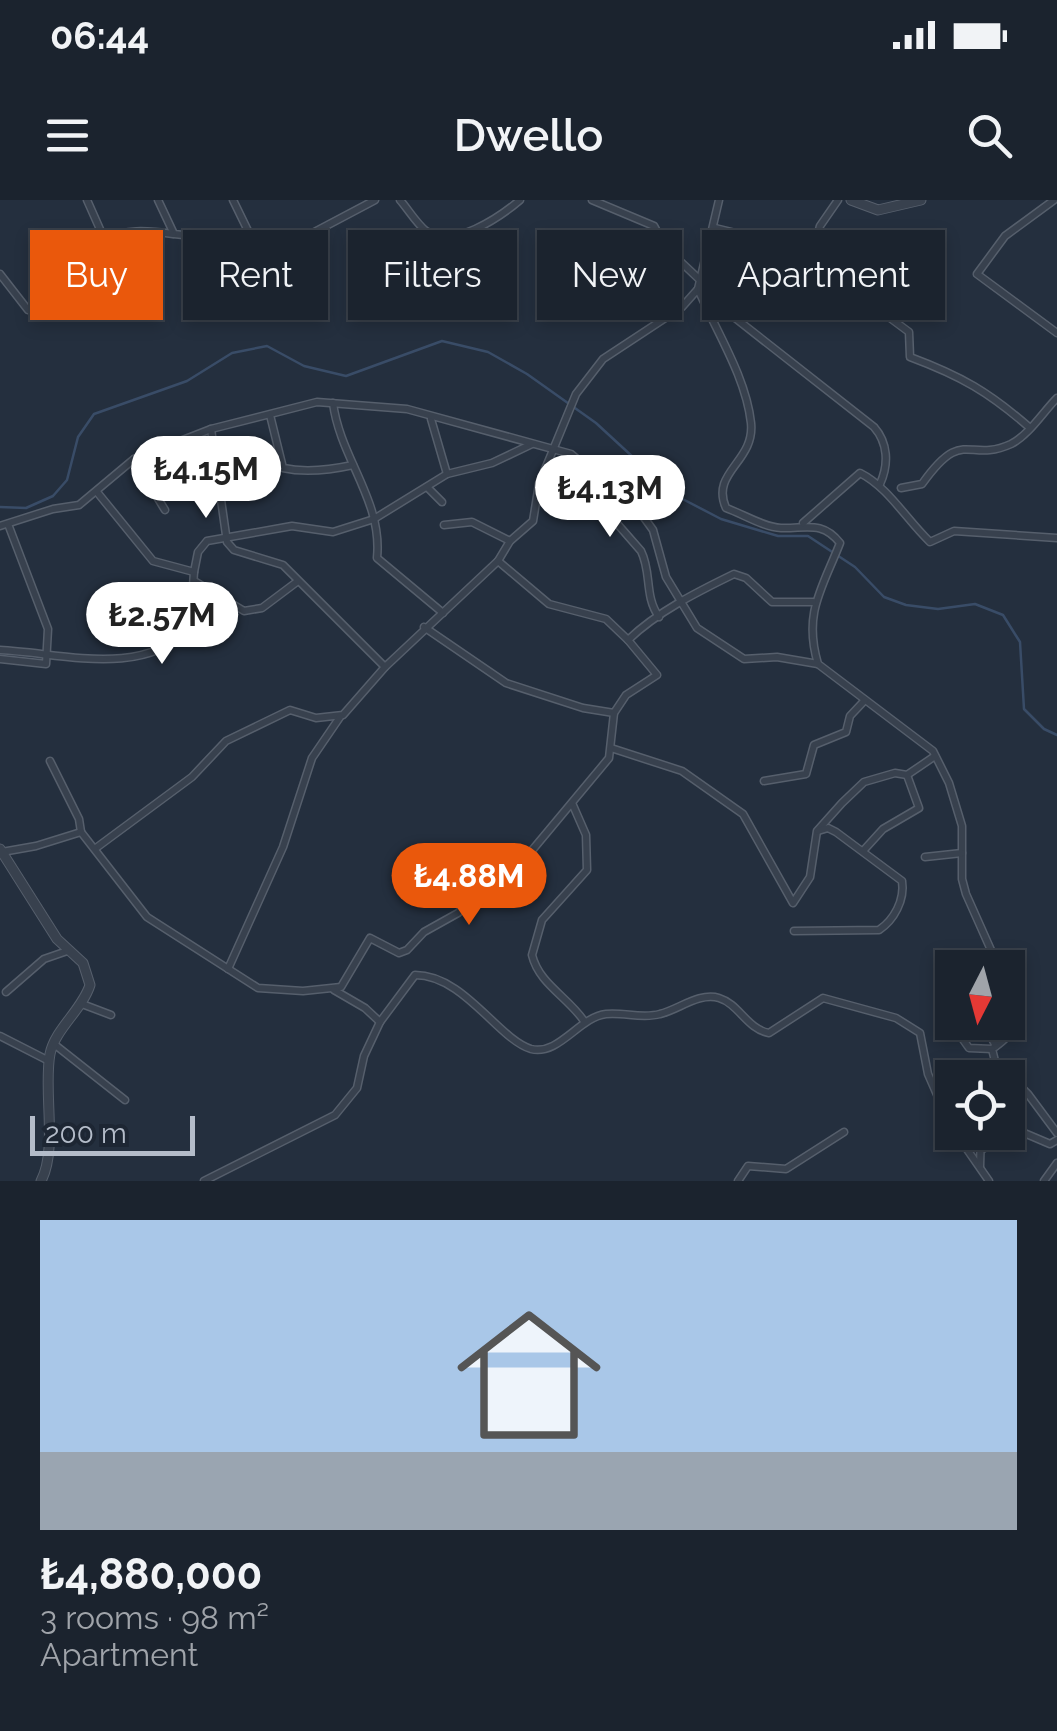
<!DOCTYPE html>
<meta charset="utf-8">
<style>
:root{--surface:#1b232e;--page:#242b36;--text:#f1f3f6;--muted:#a0a4aa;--line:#39404a;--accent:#ea580c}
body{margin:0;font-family:Raleway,sans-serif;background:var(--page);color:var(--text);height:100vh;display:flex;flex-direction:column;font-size:38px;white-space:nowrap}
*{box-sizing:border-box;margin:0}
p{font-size:32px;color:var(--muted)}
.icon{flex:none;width:55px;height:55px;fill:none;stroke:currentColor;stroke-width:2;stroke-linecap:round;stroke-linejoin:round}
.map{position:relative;height:981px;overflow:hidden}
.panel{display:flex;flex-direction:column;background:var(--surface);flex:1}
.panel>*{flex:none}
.top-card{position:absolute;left:30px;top:30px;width:998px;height:90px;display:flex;gap:20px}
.needle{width:65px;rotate:186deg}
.fabs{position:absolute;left:935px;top:750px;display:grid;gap:20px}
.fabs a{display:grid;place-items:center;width:90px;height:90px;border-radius:0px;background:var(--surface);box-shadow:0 5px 15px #0003,0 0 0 2px var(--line);font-size:50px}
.scale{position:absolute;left:30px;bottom:25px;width:165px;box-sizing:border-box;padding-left:10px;border:5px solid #b4bcc9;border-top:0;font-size:28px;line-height:35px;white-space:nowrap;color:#b4bcc9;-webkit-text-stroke:8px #1d2633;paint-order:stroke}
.price{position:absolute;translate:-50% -85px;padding:0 22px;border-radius:35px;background:#fff;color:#222;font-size:32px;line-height:65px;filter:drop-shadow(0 2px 5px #0008)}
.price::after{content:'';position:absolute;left:50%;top:60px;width:30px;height:22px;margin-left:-15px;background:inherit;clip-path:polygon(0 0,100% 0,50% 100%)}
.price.current{background:var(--accent);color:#fff}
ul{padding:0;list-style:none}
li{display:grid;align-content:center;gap:20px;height:530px;padding:0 40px}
li span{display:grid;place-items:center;height:310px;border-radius:0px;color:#555}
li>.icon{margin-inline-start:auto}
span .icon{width:180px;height:180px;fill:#fffc;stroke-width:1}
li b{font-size:42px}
.tag{padding:0 35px;border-radius:0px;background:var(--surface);box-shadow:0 5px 15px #0003,0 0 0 2px var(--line);font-size:35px;line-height:90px}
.tag.current{background:var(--accent);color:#fff}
.status{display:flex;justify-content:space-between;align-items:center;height:70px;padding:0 50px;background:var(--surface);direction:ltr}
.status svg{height:28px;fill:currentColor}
header{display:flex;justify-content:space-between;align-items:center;height:130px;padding:0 40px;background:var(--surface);font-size:45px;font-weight:600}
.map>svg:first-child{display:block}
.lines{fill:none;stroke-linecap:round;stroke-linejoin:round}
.stream{stroke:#394c67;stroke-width:2.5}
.minor-casing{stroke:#565f6c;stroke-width:9}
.tertiary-casing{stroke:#565f6c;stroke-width:11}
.minor{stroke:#38414e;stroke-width:6}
.tertiary{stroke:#38414e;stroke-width:9}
</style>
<div class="status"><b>06:44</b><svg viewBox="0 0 49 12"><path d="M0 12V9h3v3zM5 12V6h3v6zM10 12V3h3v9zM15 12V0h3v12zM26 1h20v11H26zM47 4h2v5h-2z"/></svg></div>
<header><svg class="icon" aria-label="menu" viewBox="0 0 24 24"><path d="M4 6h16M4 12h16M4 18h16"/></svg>Dwello<svg class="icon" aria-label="search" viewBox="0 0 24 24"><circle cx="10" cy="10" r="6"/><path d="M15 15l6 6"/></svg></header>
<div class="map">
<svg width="1057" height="981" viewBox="0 0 1057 981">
<rect width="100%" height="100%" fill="#242f3e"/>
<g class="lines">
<polyline class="stream" points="0,307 26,308 53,296 67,280 78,237 94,214 187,181 232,153 267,146 304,166 346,176 442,141 488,152 527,174 596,223 673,294 721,319 778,336 808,336 855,367 884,397 906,405 938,409 975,404 1003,415 1020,442 1024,509 1044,529 1057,535"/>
<defs>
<g id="minor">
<polyline points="87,0 103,36"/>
<polyline points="158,0 174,34 266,44 307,36 375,0"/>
<polyline points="233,0 252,39"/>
<path d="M400,0c8,9 16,23 26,31 26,19 74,-14 94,-31"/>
<polyline points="592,0 654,26 666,48 700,80"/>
<polyline points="1054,0 1005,36 977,74 1057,133"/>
<path d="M715,28l98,24 46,18 23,42 27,20 1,25c51,19 79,35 120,71"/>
<polyline points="813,52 820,26 838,0"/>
<path d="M0,74l28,36 11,3c15,-7 15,-17 23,-29 32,-50 54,-58 111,-50"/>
<path d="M698,89c18,42 48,88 53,134 4,39 -41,49 -25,85 17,6 37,19 55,20 24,1 41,-8 59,15 -18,46 -37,70 -22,121l115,87 16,32 13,43v53l4,15 33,74"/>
<path d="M707,106l23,8 144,113c14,16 15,37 6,57"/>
<path d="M333,203c7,55 50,98 44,155l66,55"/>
<path d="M270,215l13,53c23,5 47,2 70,-3"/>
<polyline points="431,219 447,274 492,263 532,244"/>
<polyline points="211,229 227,342 234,350 283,365 385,467"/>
<polyline points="134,259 165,310"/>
<path d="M574,260l19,36 48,55c11,22 3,45 18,66"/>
<polyline points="427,287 442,302"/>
<path d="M901,288l21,-4c42,-59 45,-20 89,-40 18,-9 32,-32 46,-46"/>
<polyline points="97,292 153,361 194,372 198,352 207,341 292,326 333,332 374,319 447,274"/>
<path d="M803,323l57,-50c28,14 46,46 70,69l24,-11 103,7"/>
<polyline points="444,325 472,322 510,341"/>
<polyline points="0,326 53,309 79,305 134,259 211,229 317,202 407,209 571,254 640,312 653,330 666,377 697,428 744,459 777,457 818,464"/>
<polyline points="498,361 549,404 606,419 628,440"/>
<polyline points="196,382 244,411 262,408 298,381"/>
<polyline points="424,427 506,483 583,508 614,513"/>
<path d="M0,450c62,3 140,28 190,-21l4,-57"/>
<polyline points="0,459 46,464 48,429 8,324"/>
<polyline points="611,548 682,571 743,614 793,703 810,677 817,631 842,603 864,582 895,573 907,575 935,556"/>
<polyline points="50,561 79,619 81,632"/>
<polyline points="764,581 806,574 814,545 846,532 850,516 865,500"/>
<path d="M572,603l14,32 1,35 -45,50 -10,35c7,29 36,42 52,66"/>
<polyline points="96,648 192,577 226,541 290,510 316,518 343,515 385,467 498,361 510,341 533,321 539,284 576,194 603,159 682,107 698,89 719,0"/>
<polyline points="863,651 883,629 919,608 907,575"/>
<path d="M2,652l34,-6 45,-14 66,85 111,71 45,3 38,-4 29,-49 29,15 8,-3 17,-18 34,-19 36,-36 35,-23 80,-96 5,-45 12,-18 31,-20 -29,-35c29,-28 69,-48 106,-66l12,4 26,24h41"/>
<polyline points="925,657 962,653"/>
<path d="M794,731l85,-1c15,-10 26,-30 23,-49l-66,-49 -8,-4 -10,3"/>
<polyline points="228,769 283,647 312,558 340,517"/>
<polyline points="334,790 365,808 380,822"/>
<polyline points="6,792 44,759 70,750"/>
<path d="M1008,800c11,26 6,34 -16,49l3,12 33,33 29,39"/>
<polyline points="82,804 111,815"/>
<polyline points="983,822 996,846"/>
<polyline points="952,824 969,848 992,849"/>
<polyline points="0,836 49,861"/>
<polyline points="54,844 125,900"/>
<polyline points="955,932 989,981"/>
<polyline points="983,949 997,938 1017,930 1050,944 1057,940"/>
<polyline points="980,966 981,932"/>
<path d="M204,981l131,-66 22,-27 7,-32 16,-34 35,-47c49,0 83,64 116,74 28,7 48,-32 75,-35 18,-2 36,5 54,0 18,-4 39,-22 59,-16 20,6 28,31 50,35l54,-35 73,20 24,15 8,41 24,55"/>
<polyline points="738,981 748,966 786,969 844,932"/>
<polyline points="1044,981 1057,963"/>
</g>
<g id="tertiary">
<polyline points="851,0 878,10 921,0"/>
<path d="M0,649l57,90 26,24 7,22c-8,25 -35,44 -40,69 -7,37 8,95 -9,127"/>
</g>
</defs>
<use href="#minor" class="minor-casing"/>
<use href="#tertiary" class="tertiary-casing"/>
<use href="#minor" class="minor"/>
<use href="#tertiary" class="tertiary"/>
</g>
</svg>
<div class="fabs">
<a><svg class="needle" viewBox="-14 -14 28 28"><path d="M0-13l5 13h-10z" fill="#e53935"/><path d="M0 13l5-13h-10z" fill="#a0a4aa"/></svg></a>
<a><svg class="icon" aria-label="locate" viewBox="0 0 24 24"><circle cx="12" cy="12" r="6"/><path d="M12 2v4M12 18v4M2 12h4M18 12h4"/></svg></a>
</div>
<div class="scale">200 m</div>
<b class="price" style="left:206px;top:321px">₺4.15M</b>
<b class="price" style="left:610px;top:340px">₺4.13M</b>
<b class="price" style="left:162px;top:467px">₺2.57M</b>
<b class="price current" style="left:469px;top:728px">₺4.88M</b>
<div class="top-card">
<a class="tag current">Buy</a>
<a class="tag">Rent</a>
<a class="tag">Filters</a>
<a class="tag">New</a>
<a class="tag">Apartment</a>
</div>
</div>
<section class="panel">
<ul>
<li><span style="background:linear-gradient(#a9c7e8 75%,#9aa5b1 0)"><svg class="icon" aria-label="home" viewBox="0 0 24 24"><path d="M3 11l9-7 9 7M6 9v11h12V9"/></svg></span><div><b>₺4,880,000</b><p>3 rooms · 98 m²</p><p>Apartment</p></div></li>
</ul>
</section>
